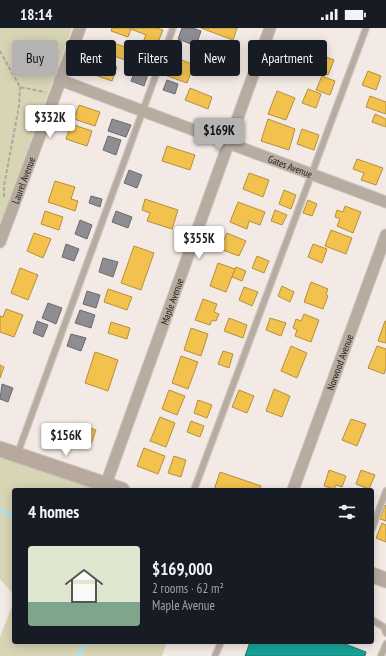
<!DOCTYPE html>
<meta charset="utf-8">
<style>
:root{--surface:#171b24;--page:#20242c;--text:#f1f3f6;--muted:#9ea1a6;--line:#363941;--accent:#b5b3b2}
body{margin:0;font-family:"PT Sans Narrow",sans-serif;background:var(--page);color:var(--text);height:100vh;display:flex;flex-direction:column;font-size:15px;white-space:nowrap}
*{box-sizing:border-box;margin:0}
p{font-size:13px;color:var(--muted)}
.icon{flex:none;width:22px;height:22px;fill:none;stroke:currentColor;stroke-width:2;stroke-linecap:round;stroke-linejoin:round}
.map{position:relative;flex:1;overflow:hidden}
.drawer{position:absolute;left:12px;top:460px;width:362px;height:156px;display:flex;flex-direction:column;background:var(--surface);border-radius:4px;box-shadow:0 2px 10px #0003}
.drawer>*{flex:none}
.hud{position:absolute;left:12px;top:12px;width:362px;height:36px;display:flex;gap:8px}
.price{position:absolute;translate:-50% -34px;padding:0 9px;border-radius:4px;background:#fff;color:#222;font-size:13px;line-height:26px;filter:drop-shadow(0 1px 2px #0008)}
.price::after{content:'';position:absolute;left:50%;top:24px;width:12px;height:9px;margin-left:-6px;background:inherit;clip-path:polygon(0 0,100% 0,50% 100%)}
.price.current{background:var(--accent);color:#111}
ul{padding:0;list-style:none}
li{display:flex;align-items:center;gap:12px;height:100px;padding:0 16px}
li+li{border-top:1px solid var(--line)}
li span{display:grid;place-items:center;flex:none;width:112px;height:80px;border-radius:4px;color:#555}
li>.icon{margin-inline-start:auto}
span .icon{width:48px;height:48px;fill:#fffc;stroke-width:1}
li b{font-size:17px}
h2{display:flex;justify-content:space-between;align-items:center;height:48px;padding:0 16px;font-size:17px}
.tag{padding:0 14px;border-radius:4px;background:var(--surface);box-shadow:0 2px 10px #0003;font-size:14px;line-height:36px}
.tag.current{background:var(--accent);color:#111}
.status{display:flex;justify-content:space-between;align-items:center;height:28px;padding:0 20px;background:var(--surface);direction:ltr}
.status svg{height:11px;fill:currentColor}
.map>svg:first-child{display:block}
.green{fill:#d7d5b4}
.homes{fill:#f2c14e;stroke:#b4903e}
.public{fill:#17a398;stroke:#1b7a72}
.industry{fill:#8d8d92;stroke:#6d6b6e}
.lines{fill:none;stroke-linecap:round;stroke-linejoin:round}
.stream{stroke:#ade2f3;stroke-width:3.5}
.lane-casing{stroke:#cdc6c2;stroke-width:8}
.street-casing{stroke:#cdc6c2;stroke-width:13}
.secondary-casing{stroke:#cdc6c2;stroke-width:17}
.path{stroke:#b0a79f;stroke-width:2;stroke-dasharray:4 2;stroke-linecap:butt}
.lane{stroke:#b8aca1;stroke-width:5.5}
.street{stroke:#b8aca1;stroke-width:11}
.secondary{stroke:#b7a99e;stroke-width:15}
.labels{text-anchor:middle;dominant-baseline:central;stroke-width:4;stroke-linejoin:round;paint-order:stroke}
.street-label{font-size:10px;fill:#231c19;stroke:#fae7df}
</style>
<div class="status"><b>18:14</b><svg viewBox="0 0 49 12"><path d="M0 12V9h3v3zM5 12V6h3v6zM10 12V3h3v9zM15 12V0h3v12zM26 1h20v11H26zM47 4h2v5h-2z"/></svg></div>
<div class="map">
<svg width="386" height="628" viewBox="0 0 386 628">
<rect width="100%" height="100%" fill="#f4eae5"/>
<g class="green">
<polygon points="0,0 72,0 0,197"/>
<polygon points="0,429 99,462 14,462 14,567 0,551"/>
<polygon points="14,573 14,614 167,614 162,628 0,628 0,609"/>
</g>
<g class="homes">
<polygon points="112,0 157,0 163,2 156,19 143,14 146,7 131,1 128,9 111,3"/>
<polygon points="201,0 237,0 233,12"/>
<polygon points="113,15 129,20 125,32 109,26"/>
<polygon points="212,16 233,24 228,36 207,28"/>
<polygon points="294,17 334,32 328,47 288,32"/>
<polygon points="172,28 194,37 187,55 165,47"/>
<polygon points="97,32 117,39 112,53 92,46"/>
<polygon points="368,43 381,48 376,62 362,57"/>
<polygon points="322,48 335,53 330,67 316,62"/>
<polygon points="190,60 212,69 208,81 185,72"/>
<polygon points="308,61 321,66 316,80 302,75"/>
<polygon points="277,63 295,70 286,92 268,86"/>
<polygon points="370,68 386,74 386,86 366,79"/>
<polygon points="79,77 100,84 95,98 74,91"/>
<polygon points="375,86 386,91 386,99 372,94"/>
<polygon points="268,91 295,101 289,122 261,113"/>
<polygon points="71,96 92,103 87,118 66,111"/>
<polygon points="302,101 319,107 314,122 297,116"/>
<polygon points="167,118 195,127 190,142 162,133"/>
<polygon points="357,131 383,140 376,157 361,152 364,145 353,141"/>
<polygon points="249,145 269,152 263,169 243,161"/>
<polygon points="55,153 75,159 71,171 78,173 75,183 48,174"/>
<polygon points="284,162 296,167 291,181 279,176"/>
<polygon points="145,171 178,182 172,201 147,193 150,185 142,182"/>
<polygon points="308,172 317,176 312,188 303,185"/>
<polygon points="238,174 265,184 260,197 249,193 247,201 230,194"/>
<polygon points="345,178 361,184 353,205 337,198 340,191 335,189 337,182 343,184"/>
<polygon points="275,182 287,187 282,197 271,193"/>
<polygon points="45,183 63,189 59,202 41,196"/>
<polygon points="331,202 352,210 346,226 325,218"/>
<polygon points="34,205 51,211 43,230 27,223"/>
<polygon points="227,205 246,213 239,228 220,221"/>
<polygon points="313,216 327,221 322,235 308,229"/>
<polygon points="134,218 154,225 141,262 121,255"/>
<polygon points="257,228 269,233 264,245 252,240"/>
<polygon points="218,235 235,241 226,264 210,258"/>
<polygon points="236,239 246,243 242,253 232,249"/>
<polygon points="20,240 38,247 28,272 11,265"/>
<polygon points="311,254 328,261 326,266 328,268 323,281 304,274"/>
<polygon points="282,258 294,264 290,274 278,268"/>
<polygon points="244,259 258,264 252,278 239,272"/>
<polygon points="108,261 132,269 127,282 104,274"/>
<polygon points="203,271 217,276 214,284 219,286 216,293 212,292 210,297 195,292"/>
<polygon points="6,281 23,287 14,309 0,304 0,288 3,289"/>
<polygon points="304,286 319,292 311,314 295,308 297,302 293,300 296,291 301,293"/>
<polygon points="229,290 247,297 243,310 224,303"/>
<polygon points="270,290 286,295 281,308 266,302"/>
<polygon points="385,293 386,293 386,315 378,313"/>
<polygon points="111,294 130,300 127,311 108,305"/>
<polygon points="191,300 208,306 201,328 184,322"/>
<polygon points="291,318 307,325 297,350 281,343"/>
<polygon points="377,318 386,321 386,340 384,346 368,340"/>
<polygon points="223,323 233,326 229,340 218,336"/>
<polygon points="95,324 118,332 108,363 85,355"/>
<polygon points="181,328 198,334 188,361 172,355"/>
<polygon points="0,337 4,339 0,350"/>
<polygon points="274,361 290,368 282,389 266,383"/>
<polygon points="169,362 185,368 177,387 162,381"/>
<polygon points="239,362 254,368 247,385 232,379"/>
<polygon points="198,372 212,377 207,390 194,385"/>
<polygon points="160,389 175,395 166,419 150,413"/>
<polygon points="351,391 366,396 357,418 342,412"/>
<polygon points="191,393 204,398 200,409 187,404"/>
<polygon points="76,395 96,402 91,416 71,409"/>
<polygon points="144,420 165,428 158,446 137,438"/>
<polygon points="174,428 186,432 181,449 168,445"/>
<polygon points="329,442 346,448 342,459 336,457 334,461 324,458"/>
<polygon points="361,442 375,447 369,461 356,456"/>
<polygon points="220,444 261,458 260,462 214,462"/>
<polygon points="385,477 386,478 386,493 380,491"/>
<polygon points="382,495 386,497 386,514 376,510"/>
</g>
<polygon class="public" points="250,614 340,614 366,624 365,628 245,628"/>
<g class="industry">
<polygon points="182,0 193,0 201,3 196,18 178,11"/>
<polygon points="137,38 149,43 144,58 131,53"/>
<polygon points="167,52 178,56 175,66 163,62"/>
<polygon points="112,91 131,97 126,109 108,103"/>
<polygon points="108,108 121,112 116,127 103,122"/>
<polygon points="129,142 142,147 137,160 124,155"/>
<polygon points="91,168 102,171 100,179 89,175"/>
<polygon points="116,183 132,189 128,200 112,194"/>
<polygon points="80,192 92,197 87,211 75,206"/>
<polygon points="66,216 79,221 74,233 62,229"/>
<polygon points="103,230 118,234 113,249 99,244"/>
<polygon points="87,263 100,267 96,280 83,276"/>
<polygon points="48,275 62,280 56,296 42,290"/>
<polygon points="80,282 95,287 91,300 75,295"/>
<polygon points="37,293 48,297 43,309 33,305"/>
<polygon points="71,306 86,310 81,323 67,318"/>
<polygon points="2,356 13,360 8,374 0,371"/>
<polygon points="59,399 71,402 67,412 56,408"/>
</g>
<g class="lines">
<g class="stream">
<polyline points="0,482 14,489"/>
<polyline points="79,628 85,614"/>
</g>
<defs>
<g id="lane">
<polyline points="17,427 173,0"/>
<polyline points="194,462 366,0"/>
<polyline points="372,501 386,463"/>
<polyline points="372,592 384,599 386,605"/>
<polyline points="215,628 221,614"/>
<polyline points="381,628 386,616"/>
</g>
<g id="street">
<path id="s1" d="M60,52l326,122"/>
<path id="s2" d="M0,214l80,-214"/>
<path id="s3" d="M106,456l164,-456"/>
<path id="s4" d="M293,462l93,-255"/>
</g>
<g id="secondary">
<polyline points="0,421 122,462"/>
<polyline points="372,547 386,552"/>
</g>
</defs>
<use href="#lane" class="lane-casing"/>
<use href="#street" class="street-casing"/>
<use href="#secondary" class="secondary-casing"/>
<g class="path">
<polyline points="0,23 20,59 45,64"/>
<polyline points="4,169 4,158 19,78 20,59"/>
</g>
<use href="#lane" class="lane"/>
<use href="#street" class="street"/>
<use href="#secondary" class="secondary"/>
</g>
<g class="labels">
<g class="street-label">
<text stroke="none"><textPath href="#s1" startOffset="246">Gates Avenue</textPath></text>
<text stroke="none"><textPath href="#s2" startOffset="66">Laurel Avenue</textPath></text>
<text stroke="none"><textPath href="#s3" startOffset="194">Maple Avenue</textPath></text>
<text stroke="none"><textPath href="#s4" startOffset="136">Norwood Avenue</textPath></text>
</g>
</g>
</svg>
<b class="price" style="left:50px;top:111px">$332K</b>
<b class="price current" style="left:219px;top:124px">$169K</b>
<b class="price" style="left:199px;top:232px">$355K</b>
<b class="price" style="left:66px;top:429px">$156K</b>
<div class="hud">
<a class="tag current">Buy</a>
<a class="tag">Rent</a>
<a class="tag">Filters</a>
<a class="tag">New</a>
<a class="tag">Apartment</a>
</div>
<section class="drawer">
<h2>4 homes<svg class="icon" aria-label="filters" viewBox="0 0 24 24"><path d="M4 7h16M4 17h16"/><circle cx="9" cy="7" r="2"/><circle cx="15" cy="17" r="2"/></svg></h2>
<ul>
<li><span style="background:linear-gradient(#dfe7d0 70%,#7fa58c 0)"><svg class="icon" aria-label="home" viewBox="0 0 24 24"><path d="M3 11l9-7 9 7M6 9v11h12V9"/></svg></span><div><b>$169,000</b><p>2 rooms · 62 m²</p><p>Maple Avenue</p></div></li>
</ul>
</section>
</div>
